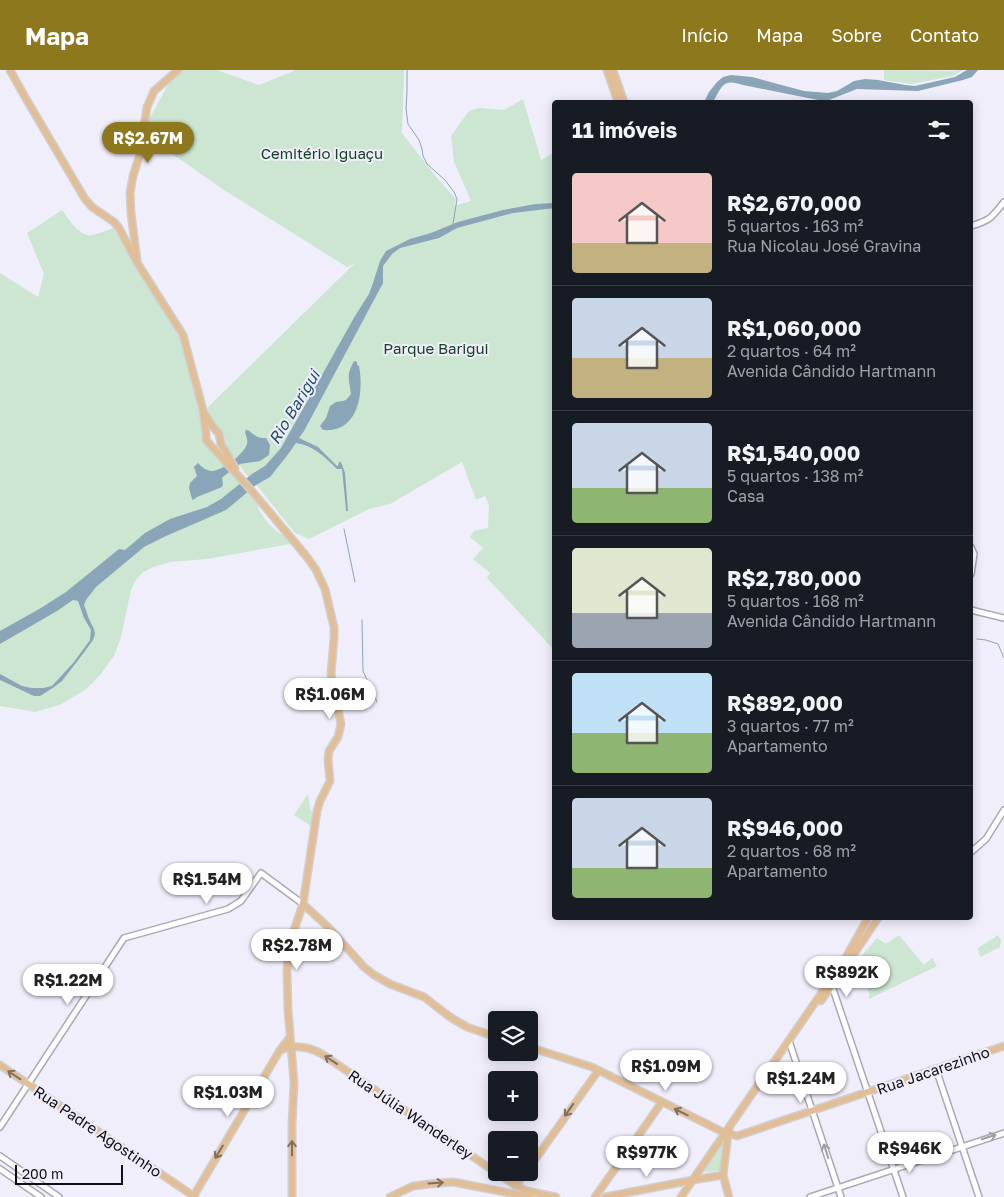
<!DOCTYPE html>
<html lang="pt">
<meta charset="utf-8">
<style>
:root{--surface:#171b24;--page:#20242c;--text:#f1f3f6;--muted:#9ea1a6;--line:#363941;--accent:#8e781d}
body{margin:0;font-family:"Golos Text",sans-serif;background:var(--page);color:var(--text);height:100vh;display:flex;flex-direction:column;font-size:19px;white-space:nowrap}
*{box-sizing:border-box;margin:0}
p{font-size:16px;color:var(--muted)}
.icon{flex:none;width:28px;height:28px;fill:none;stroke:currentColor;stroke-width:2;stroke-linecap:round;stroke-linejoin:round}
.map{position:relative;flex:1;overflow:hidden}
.sheet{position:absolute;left:552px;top:30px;width:421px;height:820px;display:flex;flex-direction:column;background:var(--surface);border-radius:5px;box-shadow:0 2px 12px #0003}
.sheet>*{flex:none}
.fabs{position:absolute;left:488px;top:941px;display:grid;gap:10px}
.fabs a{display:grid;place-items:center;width:50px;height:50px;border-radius:5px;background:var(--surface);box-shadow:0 2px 12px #0003;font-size:25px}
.scale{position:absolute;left:15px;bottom:12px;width:108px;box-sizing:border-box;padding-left:5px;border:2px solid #0f0e12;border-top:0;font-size:14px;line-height:18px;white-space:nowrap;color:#0f0e12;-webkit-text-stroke:4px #f1eefb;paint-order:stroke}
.price{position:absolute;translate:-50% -42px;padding:0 11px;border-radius:18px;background:#fff;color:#222;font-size:16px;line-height:32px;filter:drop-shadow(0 1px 2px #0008)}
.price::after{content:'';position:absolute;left:50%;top:30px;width:15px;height:11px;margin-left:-8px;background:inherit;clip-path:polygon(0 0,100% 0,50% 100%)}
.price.selected{background:var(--accent);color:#fff}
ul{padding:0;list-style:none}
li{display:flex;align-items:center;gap:15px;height:125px;padding:0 20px}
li+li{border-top:1px solid var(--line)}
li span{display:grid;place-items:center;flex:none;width:140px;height:100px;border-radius:5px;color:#555}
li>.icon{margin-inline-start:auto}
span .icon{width:60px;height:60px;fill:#fffc;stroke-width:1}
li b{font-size:21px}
h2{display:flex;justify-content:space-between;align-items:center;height:60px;padding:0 20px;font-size:21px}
header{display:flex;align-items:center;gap:30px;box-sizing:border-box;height:70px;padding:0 25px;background:var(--accent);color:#fff}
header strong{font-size:24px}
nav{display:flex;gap:28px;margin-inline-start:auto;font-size:18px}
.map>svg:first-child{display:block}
.green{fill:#cce6d2}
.water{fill:#8aa4b8}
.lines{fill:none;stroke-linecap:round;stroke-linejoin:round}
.stream{stroke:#8aa4b8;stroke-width:1}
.minor-casing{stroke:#aba8b5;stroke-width:8}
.major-casing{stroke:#cfcfd0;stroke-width:9}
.minor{stroke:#fff;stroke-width:5}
.major{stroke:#e2be97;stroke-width:6}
.oneway{stroke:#836f5b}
.oneway2{stroke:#9f9fa0}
.labels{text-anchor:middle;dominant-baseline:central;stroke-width:4;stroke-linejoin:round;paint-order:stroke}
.park-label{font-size:15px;fill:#124124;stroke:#f1eefb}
.street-label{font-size:15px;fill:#0f0e12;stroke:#f1eefb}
.water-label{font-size:16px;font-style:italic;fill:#24506f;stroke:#f1eefb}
</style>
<header>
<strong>Mapa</strong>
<nav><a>Início</a><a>Mapa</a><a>Sobre</a><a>Contato</a></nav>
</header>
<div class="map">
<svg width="1004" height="1127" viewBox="0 0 1004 1127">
<rect width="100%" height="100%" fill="#f1eefb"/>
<g class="green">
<path d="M181,0h36l42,15 37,-15h108l-2,63 35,45 19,21 -2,7 17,-5 -17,-39 -3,-26 17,-24 6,-3 5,-1 25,2 19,-11 18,61 14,-8v499l-68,-73 3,-5 -17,-14 10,-11 -13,-11 4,-6 14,-3 1,-22 -4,-10 -9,4 -14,-38 -72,42 -21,5 -60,30 -14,-6 -36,-45 -14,-15 -20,-29c0,-9 -4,-12 -9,-18 -3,-6 -6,-12 -9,-18l148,-145 -8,4 -123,-77 -56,-39 -23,-1 1,-25 23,-42z"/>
<polygon points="884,0 952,1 963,0 953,6 911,14 884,10"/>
<path d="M62,140c7,9 17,27 30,25 7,-1 15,-5 22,-7l25,43 41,68 22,83v19l17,17 37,40 3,12 8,12 7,7 7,5 7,1 2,9 -83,15 -36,3 -18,5 -11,6 -6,7 -5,10 -10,47 -7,19 -14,19 -15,15 -25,15 -25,7 -35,-6v-433l38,24 6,-23 -17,-41z"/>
<polygon points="308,724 310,737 312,742 311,756 294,745"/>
<polygon points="289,863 283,891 263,878"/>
<path d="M899,865l25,30 8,-7 5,8 -68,33v-6l-5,-14h-5c-6,-19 7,-27 18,-41l9,6z"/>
<polygon points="998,865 1001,870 1000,877 980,887 978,878"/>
<polygon points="724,1070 725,1070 721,1101 702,1102"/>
</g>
<g class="water">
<path d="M967,0h11l-6,7 -9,3 -45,11 -61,-2 -28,11h-11l-75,-15c-20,-7 -21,1 -30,17h-9l5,-10 8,-10 6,-5 8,-2 21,2 52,14 24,2 9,-2 17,-10 11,-2 13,1 27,5 10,1 40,-9z"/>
<path d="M555,133v5l-42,5 -56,15 -18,10 -39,10 -8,6 -9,12v17l-79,148 -5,7 19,9 19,19h1l1,-4h2l4,11 3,38h-2l-1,-12 -3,-30h-5c-12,-12 -24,-24 -41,-26l-10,14 -16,20 -14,8 -30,25 -60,26 -22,11 -48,40 -10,13 -2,5 5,14 5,10 1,5 -2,6 -11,15 -20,26 -8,6 -14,9h-6l-34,-16v-6l22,12 9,2h12l9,-2 22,-24 16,-22 1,-10 -7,-12 -6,-17 -5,-1 -16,11 -57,33v-13l41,-23 25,-16 53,-43 6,1 20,-17 25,-14 37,-12 14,-8 31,-25 13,-8 16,-18 74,-132 14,-22 4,-11 7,-22 6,-10 24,-12 21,-6 27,-11 45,-12 32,-6z"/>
<path d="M354,291l3,1v3l2,1c5,26 0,67 -36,64l-3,-4 6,-8 4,-12 6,-4 7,-1 3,-1 5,-6c-2,-16 -5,-18 3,-33z"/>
<path d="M246,360h2c6,5 10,9 18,8l4,7 -1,10 -9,6 -20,3 -16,12 -2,2 1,6 -1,3 -25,10 -4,3 -1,-1 -3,-11 1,-5 7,-7 -3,-9 4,-4c4,4 8,8 14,8 10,0 32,-17 35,-27 1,-4 -1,-8 -2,-12z"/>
</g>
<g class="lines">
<g class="stream">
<polyline points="407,0 407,21 406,38 408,54 419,70 422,79 423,86 427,94 445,110 454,122 457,129 453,154"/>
<polyline points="344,459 355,512"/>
<polyline points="362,550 363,601 377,632"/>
<polyline points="977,569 986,570 998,574 1004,588"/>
</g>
<defs>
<g id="minor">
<path d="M971,156c20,-6 20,-8 33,-24"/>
<polyline points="971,477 974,484 971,504"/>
<polyline points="971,540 1004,548"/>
<polyline points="971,782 986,769 1004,740"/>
<polyline points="831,915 832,916 903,1127"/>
<polyline points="789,971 841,1127"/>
<polyline points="936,999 979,1127"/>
<polyline points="0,1057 124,868 228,839 241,831 261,803 303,834"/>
<polyline points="0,1086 59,1127"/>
<polyline points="0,1099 41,1127"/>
<polyline points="810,1127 1004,1063"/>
</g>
<g id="major">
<polyline points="10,0 25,27 85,129 92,137 114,152 119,158 138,194 183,265 203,340 206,363 206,370 251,420 307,487 316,500 325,519 334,557 334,568 331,604 341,654 338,667 329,681 328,689 330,711 320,731 317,741 303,834 291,869 288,885 287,901 288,940 294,1012 292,1055 292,1127"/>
<polyline points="607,0 618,32"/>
<polyline points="613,0 624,32"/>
<polyline points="137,190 131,143 130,123 133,106 140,84 147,37 154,21 178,0"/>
<polyline points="205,344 211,354 219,364 221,374 235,398"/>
<polyline points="303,834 328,857 364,897 374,905 390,914 424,927 450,947 467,957 496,967"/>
<polyline points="847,894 878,848"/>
<polyline points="821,931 840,904"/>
<polyline points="529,977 592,997 725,1063 737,1066 1004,976"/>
<path d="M280,980c15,-6 28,-4 42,4l194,132 11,5 29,6"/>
<polyline points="0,995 195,1127"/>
<polyline points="529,1098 598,1001"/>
<polyline points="516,1116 525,1102"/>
<polyline points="193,1127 280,980 290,967"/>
<polyline points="390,1127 413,1116 430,1114 453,1112 530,1127"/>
<polyline points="595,1127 662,1032"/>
<polyline points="605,1127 693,1110 723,1105"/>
<polyline points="681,1127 845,889 868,848"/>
<polyline points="729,1127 723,1105 728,1065 730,1062"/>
</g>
</defs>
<use href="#minor" class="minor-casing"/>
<use href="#major" class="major-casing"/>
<use href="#minor" class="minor"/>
<use href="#major" class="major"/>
</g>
<defs><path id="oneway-shaft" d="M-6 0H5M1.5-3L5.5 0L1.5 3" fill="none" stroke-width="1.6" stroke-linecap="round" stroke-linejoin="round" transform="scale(1.25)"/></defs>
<g class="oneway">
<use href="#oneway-shaft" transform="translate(331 990) rotate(-146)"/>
<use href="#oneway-shaft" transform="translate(14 1005) rotate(-146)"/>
<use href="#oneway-shaft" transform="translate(569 1040) rotate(125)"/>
<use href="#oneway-shaft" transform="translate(681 1042) rotate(-154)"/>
<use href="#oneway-shaft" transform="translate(292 1078) rotate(-90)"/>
<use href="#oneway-shaft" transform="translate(219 1082) rotate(121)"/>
<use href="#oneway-shaft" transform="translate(436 1113) rotate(-4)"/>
</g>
<g class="oneway2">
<use href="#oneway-shaft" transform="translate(989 1067) rotate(-18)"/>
<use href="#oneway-shaft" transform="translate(826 1081) rotate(-108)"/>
</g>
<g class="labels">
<g class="park-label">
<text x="322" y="83">Cemitério Iguaçu</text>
<text x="436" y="278">Parque Barigui</text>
</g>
<g class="street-label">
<text transform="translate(933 1000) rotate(-19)">Rua Jacarezinho</text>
<text transform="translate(411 1044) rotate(34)">Rua Júlia Wanderley</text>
<text transform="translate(98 1061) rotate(34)">Rua Padre Agostinho</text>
</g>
<g class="water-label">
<text transform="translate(294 337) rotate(-59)">Rio Barigui</text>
</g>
</g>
</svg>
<div class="fabs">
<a><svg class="icon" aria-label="layers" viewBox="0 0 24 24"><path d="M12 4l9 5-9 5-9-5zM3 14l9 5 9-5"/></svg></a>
<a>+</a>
<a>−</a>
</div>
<div class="scale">200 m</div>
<b class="price selected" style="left:148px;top:94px">R$2.67M</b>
<b class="price" style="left:330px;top:650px">R$1.06M</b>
<b class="price" style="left:207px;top:835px">R$1.54M</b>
<b class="price" style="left:297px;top:901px">R$2.78M</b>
<b class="price" style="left:847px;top:928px">R$892K</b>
<b class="price" style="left:68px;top:936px">R$1.22M</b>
<b class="price" style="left:666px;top:1022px">R$1.09M</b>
<b class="price" style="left:801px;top:1034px">R$1.24M</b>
<b class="price" style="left:228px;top:1048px">R$1.03M</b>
<b class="price" style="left:910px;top:1104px">R$946K</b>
<b class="price" style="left:647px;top:1108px">R$977K</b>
<section class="sheet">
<h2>11 imóveis<svg class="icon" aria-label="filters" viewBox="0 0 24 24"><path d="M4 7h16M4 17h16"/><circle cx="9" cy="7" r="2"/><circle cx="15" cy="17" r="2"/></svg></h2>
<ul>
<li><span style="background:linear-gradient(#f6c9c9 70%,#c2b280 0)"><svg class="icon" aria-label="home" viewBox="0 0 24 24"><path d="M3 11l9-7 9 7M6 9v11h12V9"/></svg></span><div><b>R$2,670,000</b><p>5 quartos · 163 m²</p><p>Rua Nicolau José Gravina</p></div></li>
<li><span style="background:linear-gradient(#c9d6e8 60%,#c2b280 0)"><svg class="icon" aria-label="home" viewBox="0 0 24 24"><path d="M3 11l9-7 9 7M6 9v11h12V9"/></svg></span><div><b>R$1,060,000</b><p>2 quartos · 64 m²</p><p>Avenida Cândido Hartmann</p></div></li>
<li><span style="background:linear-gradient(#c9d6e8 65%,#8fb573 0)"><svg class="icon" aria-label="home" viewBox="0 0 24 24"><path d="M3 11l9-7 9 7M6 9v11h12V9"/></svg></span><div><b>R$1,540,000</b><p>5 quartos · 138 m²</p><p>Casa</p></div></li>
<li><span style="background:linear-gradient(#dfe7d0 65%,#9aa5b1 0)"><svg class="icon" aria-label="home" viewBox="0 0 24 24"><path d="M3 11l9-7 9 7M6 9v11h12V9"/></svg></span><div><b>R$2,780,000</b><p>5 quartos · 168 m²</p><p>Avenida Cândido Hartmann</p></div></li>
<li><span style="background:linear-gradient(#bfe0f5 60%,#8fb573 0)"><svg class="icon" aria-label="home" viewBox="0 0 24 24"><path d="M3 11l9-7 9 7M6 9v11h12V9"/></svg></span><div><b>R$892,000</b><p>3 quartos · 77 m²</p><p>Apartamento</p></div></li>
<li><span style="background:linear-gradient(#c9d6e8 70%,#8fb573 0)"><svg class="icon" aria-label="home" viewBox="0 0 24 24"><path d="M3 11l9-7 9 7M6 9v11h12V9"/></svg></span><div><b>R$946,000</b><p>2 quartos · 68 m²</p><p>Apartamento</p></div></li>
</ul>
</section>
</div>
